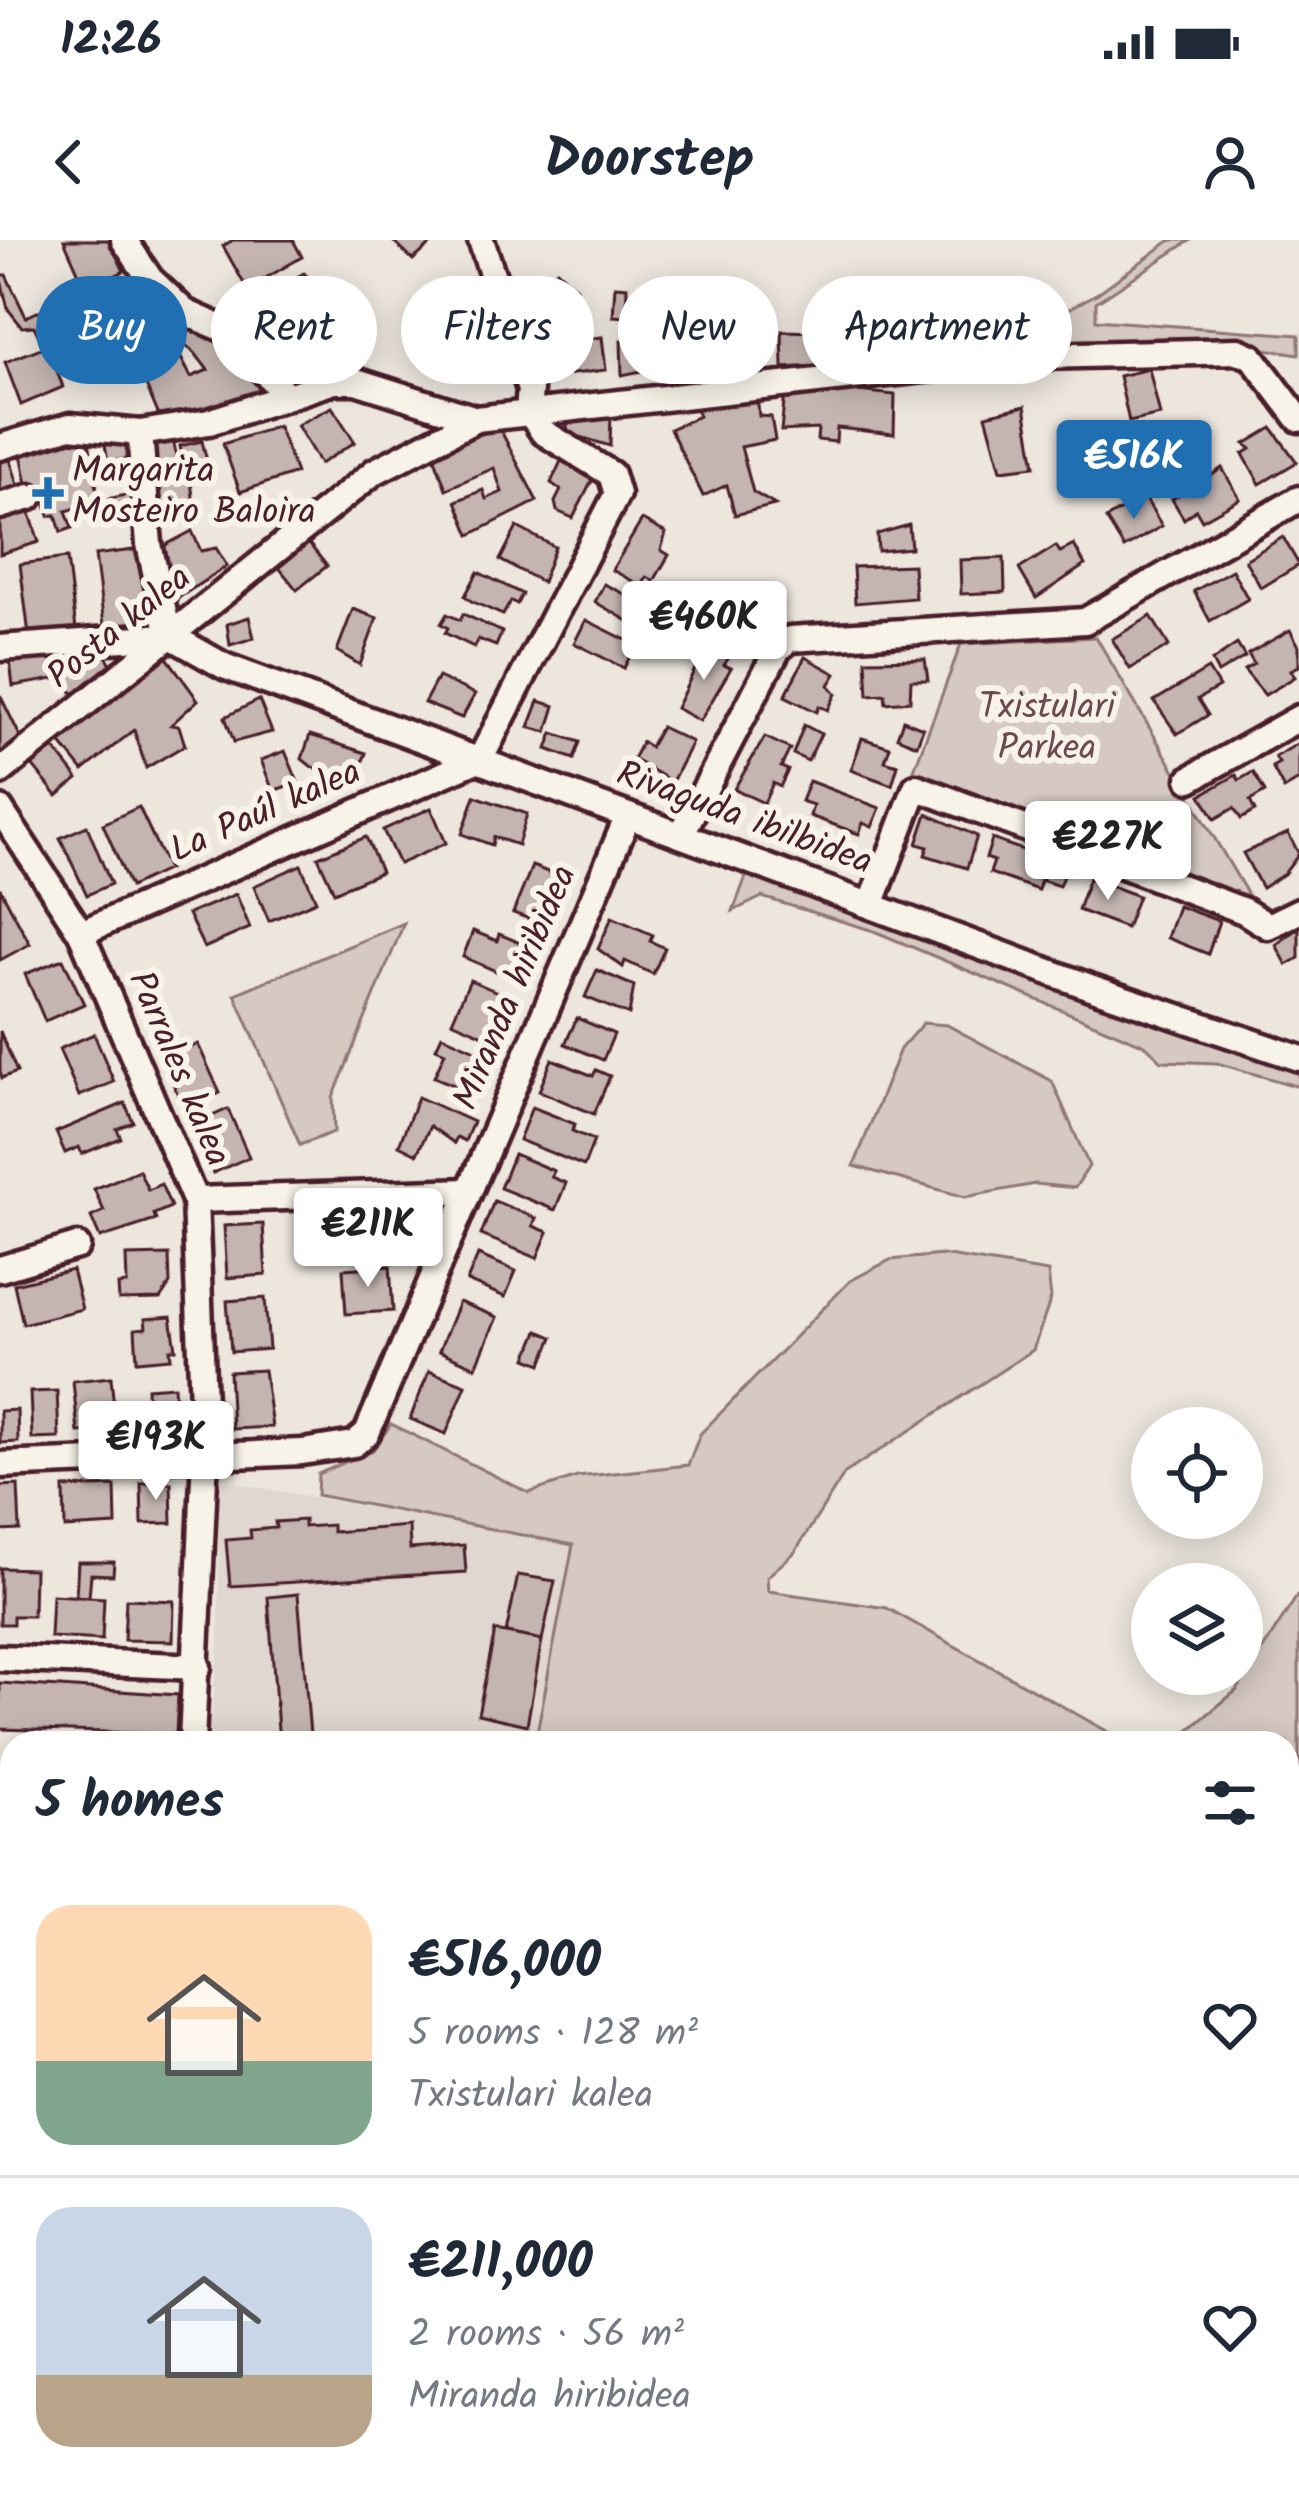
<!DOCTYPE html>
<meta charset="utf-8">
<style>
:root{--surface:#fff;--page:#f6f6f7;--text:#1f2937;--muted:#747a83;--line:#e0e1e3;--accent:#1f6fb2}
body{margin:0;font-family:Kalam,sans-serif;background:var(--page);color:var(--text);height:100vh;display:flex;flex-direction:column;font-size:45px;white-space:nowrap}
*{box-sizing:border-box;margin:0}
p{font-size:39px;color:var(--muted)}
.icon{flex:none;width:66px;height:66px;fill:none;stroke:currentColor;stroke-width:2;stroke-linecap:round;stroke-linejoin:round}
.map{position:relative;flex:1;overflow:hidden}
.sheet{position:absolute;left:0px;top:1491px;width:1299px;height:768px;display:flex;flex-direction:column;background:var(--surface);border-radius:36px 36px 0 0;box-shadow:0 6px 30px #0003}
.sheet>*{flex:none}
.hud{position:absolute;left:36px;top:36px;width:1227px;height:108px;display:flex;gap:24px}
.fabs{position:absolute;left:1131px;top:1167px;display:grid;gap:24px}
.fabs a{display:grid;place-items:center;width:132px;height:132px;border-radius:50%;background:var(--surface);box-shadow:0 6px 30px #0003;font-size:60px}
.price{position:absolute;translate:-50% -102px;padding:0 27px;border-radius:12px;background:#fff;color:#222;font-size:39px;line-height:78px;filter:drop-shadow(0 3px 6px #0008)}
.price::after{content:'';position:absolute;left:50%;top:72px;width:36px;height:27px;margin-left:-18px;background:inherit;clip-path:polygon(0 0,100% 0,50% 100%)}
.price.selected{background:var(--accent);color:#fff}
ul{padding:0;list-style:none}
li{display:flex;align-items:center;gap:36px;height:300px;padding:0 36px}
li+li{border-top:3px solid var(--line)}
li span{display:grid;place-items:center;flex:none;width:336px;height:240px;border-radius:36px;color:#555}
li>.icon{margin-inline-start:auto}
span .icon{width:144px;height:144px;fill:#fffc;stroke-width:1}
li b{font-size:51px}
h2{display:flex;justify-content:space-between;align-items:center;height:144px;padding:0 36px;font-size:51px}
.chip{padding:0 42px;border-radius:54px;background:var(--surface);box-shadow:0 6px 30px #0003;font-size:42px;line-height:108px}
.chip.selected{background:var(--accent);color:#fff}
.status{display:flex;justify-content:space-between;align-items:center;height:84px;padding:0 60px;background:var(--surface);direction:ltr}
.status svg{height:33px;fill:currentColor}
header{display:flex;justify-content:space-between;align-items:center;height:156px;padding:0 36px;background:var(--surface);font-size:54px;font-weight:700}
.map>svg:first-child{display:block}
.built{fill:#e0d7d0}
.green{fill:#d5c9c2;stroke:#907476;stroke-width:3}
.building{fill:#c4b5b0;stroke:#4a1f2b;stroke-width:3;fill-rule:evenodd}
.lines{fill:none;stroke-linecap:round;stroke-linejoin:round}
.minor-casing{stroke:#4a1f2b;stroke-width:33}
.minor{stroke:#f7f3e8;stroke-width:24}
.poi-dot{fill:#1f6fb2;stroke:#f7f3e8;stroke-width:4.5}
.labels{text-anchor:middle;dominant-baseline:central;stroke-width:12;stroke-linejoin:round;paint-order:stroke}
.poi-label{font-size:36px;fill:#4a1f2b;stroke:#f7f3e8;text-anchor:start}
.street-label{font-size:36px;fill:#4a1f2b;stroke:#f7f3e8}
.park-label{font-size:36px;fill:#6d4a51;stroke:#f7f3e8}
</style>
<div class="status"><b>12:26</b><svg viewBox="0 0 49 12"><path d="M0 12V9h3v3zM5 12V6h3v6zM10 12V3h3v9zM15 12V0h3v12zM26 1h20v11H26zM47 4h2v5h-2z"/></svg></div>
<header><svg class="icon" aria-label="back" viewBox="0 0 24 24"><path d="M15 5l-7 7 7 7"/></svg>Doorstep<svg class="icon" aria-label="person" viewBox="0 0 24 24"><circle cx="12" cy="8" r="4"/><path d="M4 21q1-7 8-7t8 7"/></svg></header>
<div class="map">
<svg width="1299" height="2259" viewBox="0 0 1299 2259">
<rect width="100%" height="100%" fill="#ece6dd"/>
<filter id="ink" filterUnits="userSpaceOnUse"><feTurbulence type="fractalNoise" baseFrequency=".00833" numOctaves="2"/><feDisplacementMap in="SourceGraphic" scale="24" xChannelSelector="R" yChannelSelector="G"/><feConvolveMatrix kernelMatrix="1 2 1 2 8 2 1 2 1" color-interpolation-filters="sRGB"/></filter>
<g filter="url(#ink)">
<g class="built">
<polygon points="219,1240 574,1305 535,1503 208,1503 219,1406"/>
<polygon points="1299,1562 1299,2259 961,2259 969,2247 1287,2247 1287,1581"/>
</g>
<g class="green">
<polygon points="1171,0 1191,0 1096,62 1096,80 1299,95 1299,114 1238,105 1011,113 1008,102 1098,53"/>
<polygon points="1096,397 1251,660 912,535 961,404"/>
<polygon points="749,629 1299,831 1299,847 1217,823 1162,821 1145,805 874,691 762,657 733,671"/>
<polygon points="404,683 333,858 334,892 300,905 235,754"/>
<polygon points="923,783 947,785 1052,841 1089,926 1075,948 1035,944 965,957 854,926 900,809"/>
<polygon points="942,1015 1048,1032 1051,1058 1033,1110 845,1233 795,1312 767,1337 768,1351 887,1368 1128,1503 535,1503 573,1305 317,1255 318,1234 373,1210 391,1184 529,1253 577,1237 688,1225 700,1194 850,1041 890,1020"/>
<polygon points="1299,1353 1299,1562 1287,1581 1287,1503 1173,1503 1237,1450"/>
<polygon points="437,2247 687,2247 774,2259 433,2259"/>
</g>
<g class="building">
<polygon points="64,0 109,0 124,31 90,48 105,71 87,80 92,91 80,99 86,111 62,123 53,105 48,107 63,147 21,165 5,122 44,107 34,86 22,87 8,69 0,35 6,35 26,77 86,50"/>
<polygon points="233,0 293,0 302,17 247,49 223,6"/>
<polygon points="392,0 436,0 413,20"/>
<polygon points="557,30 576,48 541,81 523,63"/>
<polygon points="304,33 367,99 331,104 317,66 287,76 297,108 285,112 244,66"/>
<polygon points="615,46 627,47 626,77 613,76"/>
<path d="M132,48l3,9 24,-8 59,44 43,57 -99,33 -53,-125zM157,81l38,32 13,17 -17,7 -11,-21 -14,6 -19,-37z"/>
<polygon points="708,59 721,69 746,66 750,103 725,106 724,95 709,102 701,96 688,81"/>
<polygon points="782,91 818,92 818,104 859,102 861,123 783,128"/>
<polygon points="427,94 471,109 462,136 417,121"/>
<polygon points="657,96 661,127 622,135 621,101"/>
<polygon points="602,97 606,130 548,137 550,103"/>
<polygon points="1149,129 1160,175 1129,182 1119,136"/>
<polygon points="849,150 895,155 894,194 837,188 836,202 817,200 818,189 781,191 785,153"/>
<polygon points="757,155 759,176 771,177 775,200 741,207 753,252 775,265 735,275 727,245 703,256 670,189 699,176 693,162"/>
<polygon points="1025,166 1035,226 1001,230 986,175"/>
<polygon points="332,167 355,202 320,224 297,185"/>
<polygon points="611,172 610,206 567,193 567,176"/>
<polygon points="278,186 296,233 240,252 223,204"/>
<polygon points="1272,188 1297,222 1260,244 1243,214 1251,209 1245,204"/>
<polygon points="494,189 500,189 537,261 470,295 456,261 483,250 486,259 502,252 494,228 446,249 433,213"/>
<polygon points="88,195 99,261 134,253 137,275 98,283 91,264 66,271 72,288 61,292 56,275 49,276 41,247 28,249 20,208"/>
<polygon points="129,198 131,218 108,222 104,199"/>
<polygon points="173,199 181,239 191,241 196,282 164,284 160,246 153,246 148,202"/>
<polygon points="202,201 207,221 184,227 180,206"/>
<polygon points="8,213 19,248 0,253 0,216"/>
<polygon points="561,221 594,237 573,278 557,271 555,262 561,250 551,243"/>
<polygon points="1206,225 1212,235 1222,228 1240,259 1202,280 1196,270 1184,279 1172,259 1195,245 1190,235"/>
<polygon points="1144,256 1162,286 1124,308 1106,279"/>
<polygon points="28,267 39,302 0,314 0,275"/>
<polygon points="642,280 666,293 661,310 669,315 654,341 647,337 642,346 612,330"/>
<polygon points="909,285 911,308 878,311 877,294"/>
<polygon points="517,287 555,307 542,342 500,320"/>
<polygon points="192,291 201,311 216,308 227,326 175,360 167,353 164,336 170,332 162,307"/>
<polygon points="1283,297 1299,325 1261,348 1245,320"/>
<polygon points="306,300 327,326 297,350 276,324"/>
<polygon points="1074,305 1085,325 1036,358 1019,329 1056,306 1060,312"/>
<polygon points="141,309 150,381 104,385 95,315"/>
<polygon points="67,318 76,389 29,395 20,324"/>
<polygon points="1004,318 1005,352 961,354 960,320"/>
<polygon points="913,325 915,358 855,363 853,327"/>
<polygon points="1232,330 1248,359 1210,381 1194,351"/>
<polygon points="478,332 522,354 517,364 511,361 503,375 471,361 465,356"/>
<polygon points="604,344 645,364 635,385 595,362"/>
<polygon points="673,351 690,360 677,386 662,378"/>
<polygon points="353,369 377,378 360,425 337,411"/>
<polygon points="447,374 460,380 463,374 502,392 496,406 478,399 474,407 445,393 448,388 441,384"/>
<polygon points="1151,376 1169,406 1130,429 1112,399"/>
<polygon points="249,377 254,398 230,405 227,384"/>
<polygon points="586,380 636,405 624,428 574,403"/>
<polygon points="1290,390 1299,406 1299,426 1291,430 1295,437 1265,455 1244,430 1254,424 1248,414"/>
<polygon points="707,404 730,416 724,425 731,428 700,481 676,468"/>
<polygon points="1237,404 1245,417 1218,433 1212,421"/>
<polygon points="102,409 111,424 74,454 65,444 66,437 13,446 10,421"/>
<polygon points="163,412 198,460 171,485 179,486 185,505 146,528 134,490 83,531 55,496"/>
<polygon points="805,417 836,434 829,445 836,454 828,470 819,466 817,472 785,456"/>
<polygon points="925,419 928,440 911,440 910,461 886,463 885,454 868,455 866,420"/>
<polygon points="1208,429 1219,447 1198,459 1208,475 1177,494 1154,461"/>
<polygon points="438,437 475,454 462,478 424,463"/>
<polygon points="0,455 21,498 0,513"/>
<polygon points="259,460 272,492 234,502 225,477"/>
<polygon points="539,461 555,466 547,492 529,487"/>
<polygon points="903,480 923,488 917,505 897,497"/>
<polygon points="804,485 821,494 808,521 793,514"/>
<polygon points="661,487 692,502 672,542 633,519 642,502 650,507"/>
<polygon points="553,493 580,502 574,519 547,509"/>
<polygon points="310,495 366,513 356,539 312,527 302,519"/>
<polygon points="765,497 790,509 781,527 788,530 780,547 773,543 764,563 734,549"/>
<polygon points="862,498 890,507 885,521 898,525 892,545 851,530"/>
<polygon points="1299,503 1299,540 1284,549 1272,527 1279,523 1275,517"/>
<polygon points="53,507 78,539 57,556 32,525"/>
<polygon points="285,511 298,542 273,551 261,520"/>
<polygon points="1253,532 1265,552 1250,561 1255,571 1241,579 1234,568 1215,579 1201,555 1236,535 1239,540"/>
<polygon points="809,541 880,568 872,587 863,583 859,594 810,576 813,565 801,561"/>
<polygon points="475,556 527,574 518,605 494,597 492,605 462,594"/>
<polygon points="139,567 168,629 130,647 103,584"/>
<polygon points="431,568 446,603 399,624 383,590"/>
<polygon points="927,574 977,596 967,628 925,615 928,607 917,604"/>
<polygon points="87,586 111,644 87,655 60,598"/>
<polygon points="1288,593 1299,614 1284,634 1262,648 1243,613"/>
<polygon points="366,597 381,632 334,652 318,617"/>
<polygon points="992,599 1067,626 1059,646 1041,640 1038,650 990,633 994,621 986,618"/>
<polygon points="301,625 316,661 269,681 254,646"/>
<polygon points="532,626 564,638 545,685 513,673"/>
<polygon points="1089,638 1138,656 1126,688 1078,670"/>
<polygon points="0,648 30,704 0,720"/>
<polygon points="236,654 250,688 204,708 188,674"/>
<polygon points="1178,666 1219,681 1208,714 1167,698"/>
<polygon points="612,677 653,695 650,701 665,708 653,734 625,721 623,727 598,709"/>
<polygon points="1299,687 1299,718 1287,725 1276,705"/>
<polygon points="473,691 497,701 499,694 540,711 526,744 463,717"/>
<polygon points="63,719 84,764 45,781 25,734"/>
<polygon points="597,730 634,746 629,775 585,757"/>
<polygon points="470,740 511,758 493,799 452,781"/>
<polygon points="577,778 614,794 603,820 565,804"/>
<polygon points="0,791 17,832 2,838 0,832"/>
<polygon points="94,794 114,842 79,856 59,809"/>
<polygon points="442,795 477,811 461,848 434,837 445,812 436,808"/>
<polygon points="198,804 220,853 184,869 163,820"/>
<polygon points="552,819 593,836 596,830 610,836 594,874 539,851"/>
<polygon points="418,857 473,882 465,901 457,897 454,903 430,886 417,914 399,905"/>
<polygon points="125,863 133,882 117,889 121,898 82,914 79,907 65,913 56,892"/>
<polygon points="532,867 575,884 572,891 594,900 584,926 519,900"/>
<polygon points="228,869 249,917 213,933 192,885"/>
<polygon points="514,914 554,931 551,937 566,943 555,970 500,948"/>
<polygon points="139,930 148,950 161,944 171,967 154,974 156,980 100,998 91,977 104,971 94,949"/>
<polygon points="494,961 536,978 533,986 548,992 537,1018 481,995"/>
<polygon points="414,973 415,1009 349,1012 348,975"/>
<polygon points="263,984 266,1035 227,1038 224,986"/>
<polygon points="169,1015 170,1044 160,1059 119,1060 118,1045 127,1044 126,1016"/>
<polygon points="478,1015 516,1031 505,1057 467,1041"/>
<polygon points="390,1026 393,1071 346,1074 343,1029"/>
<polygon points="72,1030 82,1069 23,1084 14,1044"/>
<polygon points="265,1058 269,1109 231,1112 227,1061"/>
<polygon points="459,1062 497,1077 476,1127 439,1111"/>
<polygon points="171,1077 176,1109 170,1109 171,1118 137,1121 135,1089 146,1088 145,1079"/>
<polygon points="538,1091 553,1097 542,1124 527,1118"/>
<polygon points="264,1130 272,1187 232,1189 229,1132"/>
<polygon points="429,1131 466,1145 446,1194 410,1179"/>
<polygon points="111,1137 115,1178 94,1180 95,1191 78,1192 73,1141"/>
<polygon points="174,1146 175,1163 182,1163 183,1196 149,1198 147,1148"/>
<polygon points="57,1151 59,1198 32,1199 30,1152"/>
<polygon points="17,1170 18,1202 0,1203 0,1171"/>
<polygon points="141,1243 171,1243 172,1283 142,1284"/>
<polygon points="18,1245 20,1290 0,1291 0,1246"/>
<polygon points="115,1246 116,1285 65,1288 64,1248"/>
<polygon points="304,1280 304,1287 332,1285 332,1292 409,1286 410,1309 464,1305 466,1332 230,1346 226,1300 251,1298 250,1290 276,1288 275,1282"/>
<polygon points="78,1322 114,1322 113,1335 91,1334 89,1357 76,1356"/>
<polygon points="0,1328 34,1329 33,1376 13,1376 13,1384 0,1384"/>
<polygon points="518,1335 555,1341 542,1400 506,1393"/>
<polygon points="298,1354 310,1494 299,1497 300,1503 279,1503 268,1357"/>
<polygon points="52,1355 104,1358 102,1400 50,1397"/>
<polygon points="126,1359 174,1361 173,1401 124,1400"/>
<polygon points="495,1391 542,1400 527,1485 478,1474"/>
<polygon points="0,1443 178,1455 176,1494 0,1489"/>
<polygon points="1299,1562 1299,1700 1287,1693 1287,1581"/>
<polygon points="0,2170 10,2170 11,2203 0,2203"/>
<polygon points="969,2247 1071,2247 1064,2259 961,2259"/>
</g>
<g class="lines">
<defs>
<g id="minor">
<polyline points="124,0 150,39 185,72 226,90 284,153"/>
<polyline points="481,0 530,150 528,170"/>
<polyline points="140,193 149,304 169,395"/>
<polyline points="0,207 70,186 140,193 209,182 334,141 356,141 476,179"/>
<polyline points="0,266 30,257"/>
<polyline points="169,395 224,426 1090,747 1299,818"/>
<polyline points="0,408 166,396"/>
<polyline points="0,532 374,232 476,179 1042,116 1238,111 1252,117 1299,179"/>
<polyline points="1190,539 1299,478"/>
<polyline points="0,569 81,693 195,960 205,1215 192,1503"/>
<polyline points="681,595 778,409 790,399 1085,381 1299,259"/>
<polyline points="871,665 916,547 1244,671 1268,686 1299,671"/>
<polyline points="81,693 481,518 617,254 611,234 543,192 528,170"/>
<polyline points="195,960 469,951"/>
<polyline points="0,1029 77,1006"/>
<polyline points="0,1225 302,1212 354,1204 367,1193 628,576"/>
<polyline points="0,1418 198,1427"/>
<polyline points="0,1612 12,1826"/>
<polyline points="1287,1970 1299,1949"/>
<polyline points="1287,2009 1299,2016"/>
<polyline points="0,2147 12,2146"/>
<polyline points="236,2259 242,2247"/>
<polyline points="370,2259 373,2247"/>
<polyline points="1118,2259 1125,2247"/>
</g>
</defs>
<use href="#minor" class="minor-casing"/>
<use href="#minor" class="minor"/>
</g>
</g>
<path class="poi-dot" d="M42 235h12v12h12v12h-12v12h-12v-12h-12v-12h12z"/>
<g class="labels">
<g class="poi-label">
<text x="72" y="232">Margarita<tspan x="72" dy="41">Mosteiro Baloira</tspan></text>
</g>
<g class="street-label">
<text transform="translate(120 388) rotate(-39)">Posta kalea</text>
<text transform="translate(266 572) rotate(-24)">La Paúl kalea</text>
<text transform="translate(744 579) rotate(20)">Rivaguda ibilbidea</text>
<text transform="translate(516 748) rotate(-67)">Miranda hiribidea</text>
<text transform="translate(178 829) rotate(67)">Parrales kalea</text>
</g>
<g class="park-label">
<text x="1047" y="468">Txistulari<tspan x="1047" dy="41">Parkea</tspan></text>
</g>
</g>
</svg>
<div class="fabs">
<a><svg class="icon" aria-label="locate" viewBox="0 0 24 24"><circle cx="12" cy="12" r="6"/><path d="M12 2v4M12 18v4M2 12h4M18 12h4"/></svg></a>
<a><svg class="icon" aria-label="layers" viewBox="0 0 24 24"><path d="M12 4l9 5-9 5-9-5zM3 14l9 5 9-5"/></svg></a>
</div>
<b class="price selected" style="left:1134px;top:282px">€516K</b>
<b class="price" style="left:704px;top:443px">€460K</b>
<b class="price" style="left:1108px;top:663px">€227K</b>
<b class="price" style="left:368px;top:1050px">€211K</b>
<b class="price" style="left:156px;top:1263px">€193K</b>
<div class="hud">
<a class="chip selected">Buy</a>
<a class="chip">Rent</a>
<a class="chip">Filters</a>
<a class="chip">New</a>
<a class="chip">Apartment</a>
</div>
<section class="sheet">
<h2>5 homes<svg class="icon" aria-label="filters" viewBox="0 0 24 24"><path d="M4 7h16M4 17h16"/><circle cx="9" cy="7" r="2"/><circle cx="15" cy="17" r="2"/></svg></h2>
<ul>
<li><span style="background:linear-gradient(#ffd9b3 65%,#7fa58c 0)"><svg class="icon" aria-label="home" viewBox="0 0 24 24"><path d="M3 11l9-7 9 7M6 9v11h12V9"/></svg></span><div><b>€516,000</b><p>5 rooms · 128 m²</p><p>Txistulari kalea</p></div><svg class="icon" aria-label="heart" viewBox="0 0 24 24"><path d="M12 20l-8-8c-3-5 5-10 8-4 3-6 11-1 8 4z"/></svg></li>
<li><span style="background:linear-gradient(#c9d6e8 70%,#b9a48a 0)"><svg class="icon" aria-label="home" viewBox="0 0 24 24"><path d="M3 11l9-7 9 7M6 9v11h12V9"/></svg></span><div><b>€211,000</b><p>2 rooms · 56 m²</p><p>Miranda hiribidea</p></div><svg class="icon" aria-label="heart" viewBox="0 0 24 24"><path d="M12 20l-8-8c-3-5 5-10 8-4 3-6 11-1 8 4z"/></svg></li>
</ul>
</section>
</div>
